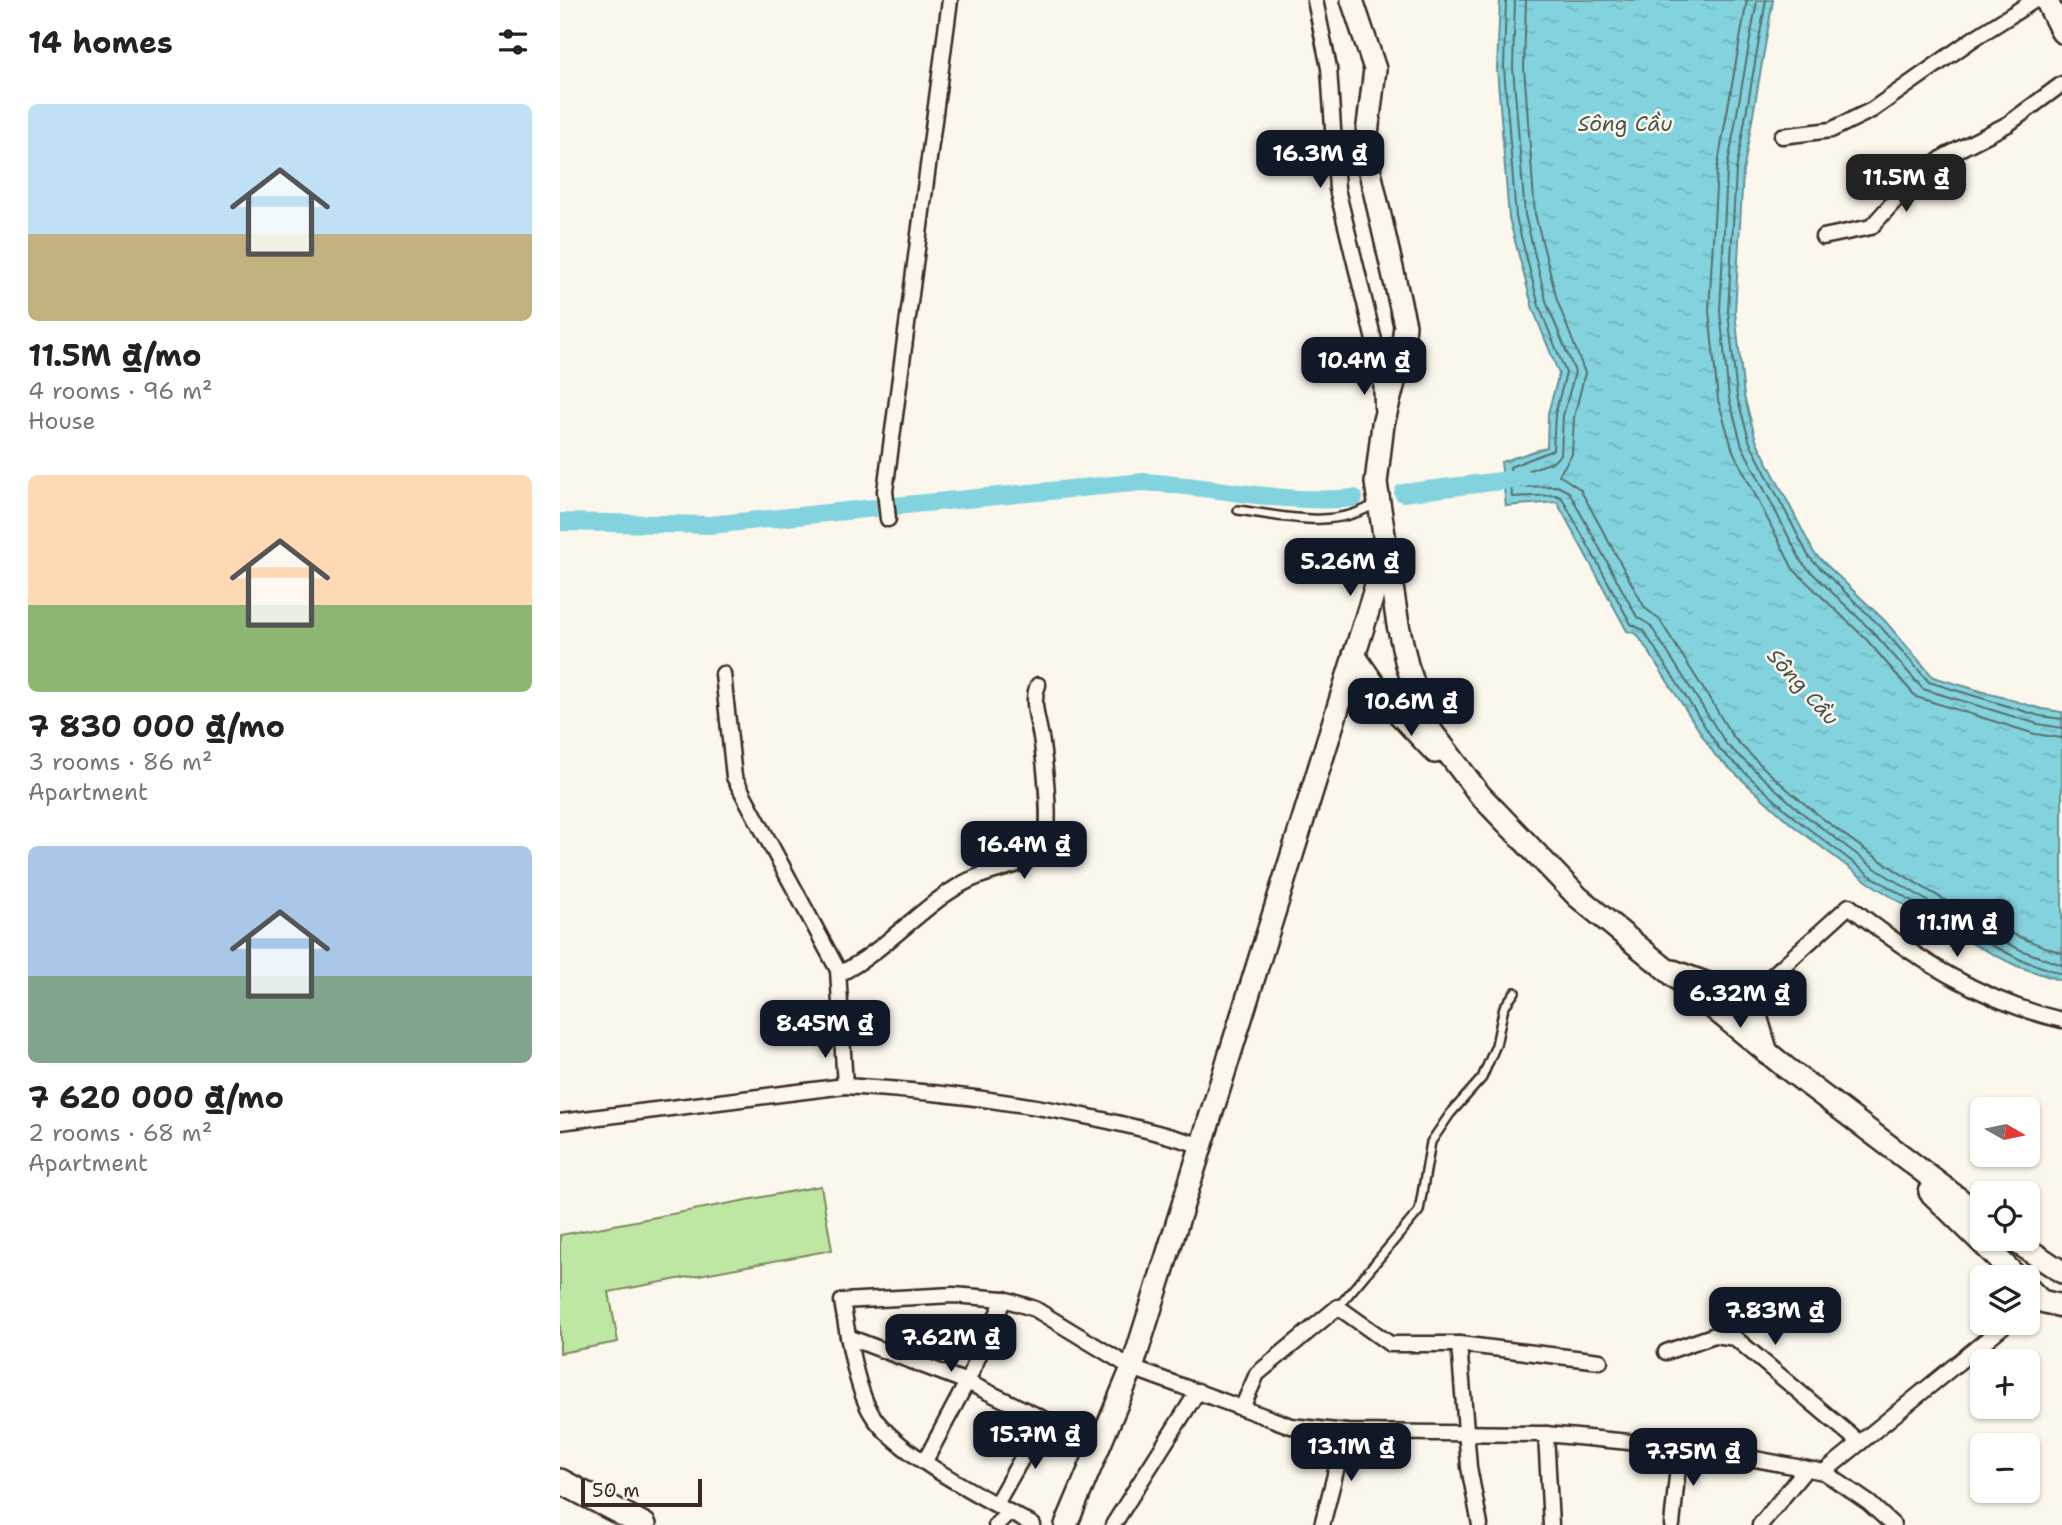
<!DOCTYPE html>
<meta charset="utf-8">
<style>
:root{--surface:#fff;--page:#f6f6f6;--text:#222;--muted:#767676;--accent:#111827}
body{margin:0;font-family:"Shantell Sans",sans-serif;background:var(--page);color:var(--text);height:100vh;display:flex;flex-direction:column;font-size:26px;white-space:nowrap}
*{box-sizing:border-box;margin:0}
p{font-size:23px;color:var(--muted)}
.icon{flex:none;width:38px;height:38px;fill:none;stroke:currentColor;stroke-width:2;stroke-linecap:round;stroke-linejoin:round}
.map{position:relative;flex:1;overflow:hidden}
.panel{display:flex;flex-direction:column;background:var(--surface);width:560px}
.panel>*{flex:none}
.needle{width:46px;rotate:99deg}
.controls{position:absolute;left:1410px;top:1097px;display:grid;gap:14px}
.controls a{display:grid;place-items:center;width:70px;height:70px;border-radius:10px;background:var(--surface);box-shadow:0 2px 5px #0004;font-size:35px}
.scale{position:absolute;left:21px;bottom:18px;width:121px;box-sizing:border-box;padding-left:7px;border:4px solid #3b2a1e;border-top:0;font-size:19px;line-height:24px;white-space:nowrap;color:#3b2a1e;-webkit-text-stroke:5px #fbf7ec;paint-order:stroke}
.price{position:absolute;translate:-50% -60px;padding:0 16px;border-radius:14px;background:var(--accent);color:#fff;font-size:23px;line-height:46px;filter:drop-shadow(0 2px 4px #0008)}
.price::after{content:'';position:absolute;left:50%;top:42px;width:21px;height:16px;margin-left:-10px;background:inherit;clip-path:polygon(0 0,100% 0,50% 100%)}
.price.on{background:#222;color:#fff}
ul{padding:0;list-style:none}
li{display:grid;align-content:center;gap:14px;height:371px;padding:0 28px}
li span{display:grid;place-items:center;height:217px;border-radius:10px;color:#555}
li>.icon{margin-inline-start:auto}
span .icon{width:126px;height:126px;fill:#fffc;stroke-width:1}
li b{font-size:30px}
h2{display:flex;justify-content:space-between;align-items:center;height:84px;padding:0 28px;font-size:30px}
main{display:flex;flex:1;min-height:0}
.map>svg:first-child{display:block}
.park{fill:#bde7a3;stroke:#7c8860;stroke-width:2}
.water{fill:url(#water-ripples);stroke:#668f92;stroke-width:2}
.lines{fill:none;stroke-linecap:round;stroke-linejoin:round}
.shore{stroke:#586e6b;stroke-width:2}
.canal{stroke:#83d3df;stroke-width:18}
.lane-casing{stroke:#3b2a1e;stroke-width:12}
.street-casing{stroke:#3b2a1e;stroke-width:19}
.secondary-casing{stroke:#3b2a1e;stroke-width:26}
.primary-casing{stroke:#3b2a1e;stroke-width:28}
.lane{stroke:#fbf7ec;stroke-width:7}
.street{stroke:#fbf7ec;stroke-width:14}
.secondary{stroke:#fbf7ec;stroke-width:21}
.primary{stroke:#fbf7ec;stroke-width:23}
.labels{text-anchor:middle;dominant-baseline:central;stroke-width:5;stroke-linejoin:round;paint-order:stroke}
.water-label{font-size:21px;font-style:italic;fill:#4d544e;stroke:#fbf7ec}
</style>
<main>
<section class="panel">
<h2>14 homes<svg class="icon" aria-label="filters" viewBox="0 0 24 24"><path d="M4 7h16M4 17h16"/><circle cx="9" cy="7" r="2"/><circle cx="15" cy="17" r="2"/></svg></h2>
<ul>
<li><span style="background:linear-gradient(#bfe0f5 60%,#c2b280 0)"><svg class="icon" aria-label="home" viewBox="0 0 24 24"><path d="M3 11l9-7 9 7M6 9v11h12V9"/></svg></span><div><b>11.5M ₫/mo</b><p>4 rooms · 96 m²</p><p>House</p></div></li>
<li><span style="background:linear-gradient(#ffd9b3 60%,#8fb573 0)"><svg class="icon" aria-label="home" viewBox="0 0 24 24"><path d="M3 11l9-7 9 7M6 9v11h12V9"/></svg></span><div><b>7 830 000 ₫/mo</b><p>3 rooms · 86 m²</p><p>Apartment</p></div></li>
<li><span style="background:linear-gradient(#a9c7e8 60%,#7fa58c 0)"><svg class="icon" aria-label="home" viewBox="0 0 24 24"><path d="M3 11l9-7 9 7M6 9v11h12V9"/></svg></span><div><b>7 620 000 ₫/mo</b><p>2 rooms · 68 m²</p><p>Apartment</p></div></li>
</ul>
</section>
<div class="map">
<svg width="1502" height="1525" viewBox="0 0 1502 1525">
<defs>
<pattern id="water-ripples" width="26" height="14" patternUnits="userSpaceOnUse" patternTransform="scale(1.75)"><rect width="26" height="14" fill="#83d3df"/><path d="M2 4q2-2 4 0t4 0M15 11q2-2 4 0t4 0" fill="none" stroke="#72b5bf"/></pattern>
</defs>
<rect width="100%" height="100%" fill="#fbf7ec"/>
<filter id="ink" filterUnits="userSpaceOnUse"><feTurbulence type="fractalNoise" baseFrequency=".0143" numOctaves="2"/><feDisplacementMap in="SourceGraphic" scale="14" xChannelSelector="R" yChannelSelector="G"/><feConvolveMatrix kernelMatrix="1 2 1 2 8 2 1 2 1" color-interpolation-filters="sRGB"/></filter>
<g filter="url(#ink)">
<polygon class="park" points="261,1186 272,1250 49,1292 58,1342 0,1353 0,1235"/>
<polygon class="water" points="940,0 1213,0 1183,172 1175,312 1184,396 1196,440 1254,553 1325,621 1373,677 1482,709 1502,712 1502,981 1457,966 1383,929 1308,882 1231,824 1155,755 1077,634 1067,631 997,502 946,506 941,462 987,447 988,413 999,374 973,309 949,218 937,68"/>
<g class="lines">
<g class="shore">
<polyline points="946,0 944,68 956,217 979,306 1006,373 995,414 993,450 950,467 952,497 996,495 1002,498 1071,624 1083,630 1160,750 1236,819 1311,876 1386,922 1459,959 1502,974"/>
<polyline points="955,0 953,67 965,215 987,304 1015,372 1003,416 1001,454 993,462 960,473 960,487 997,486 1009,492 1077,617 1090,625 1167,745 1241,812 1316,869 1390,915 1463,951 1502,965"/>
<path d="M966,0l-2,67 11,147 22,86 28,73 -11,44 -2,37 -13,21 21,14 65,119 14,11c18,28 36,57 54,85 8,12 14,26 23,36 82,87 213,175 326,213"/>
<polyline points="1187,0 1157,169 1149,311 1158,400 1173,451 1233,569 1306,639 1356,697 1475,734 1502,738"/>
<polyline points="1197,0 1167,170 1160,311 1169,398 1182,446 1242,563 1313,632 1363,689 1478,724 1502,728"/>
<polyline points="1206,0 1176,171 1168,311 1177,397 1190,443 1249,557 1320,626 1369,682 1480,716 1502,719"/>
</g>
<g class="canal">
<polyline points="843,493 965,478"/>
<path d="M334,506l249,-24c71,4 140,23 211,16"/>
<polyline points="0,522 150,525 315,508"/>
</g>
<defs>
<g id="lane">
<path d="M678,510c45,6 95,20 137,-6"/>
<polyline points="778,1307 859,1211 871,1142 890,1114 922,1078 936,1045 944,1007 955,992"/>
</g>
<g id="street">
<polyline points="755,0 769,68 777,189 821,369 822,408"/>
<polyline points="1222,136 1271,130 1312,110 1413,39 1475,0"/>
<polyline points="1263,237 1311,227 1349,185 1384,157 1448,124 1502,84"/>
<polyline points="328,519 325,491 390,0"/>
<path d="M163,674l11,103 104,193 7,116c122,7 241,24 358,60"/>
<path d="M279,974c45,-22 79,-65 123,-90 25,-15 56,-15 80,-32 11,-19 3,-85 0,-108 -2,-19 -12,-41 -4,-59"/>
<path d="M1190,996l99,-90c64,51 133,96 213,114"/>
<polyline points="0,1122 285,1086"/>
<polyline points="288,1337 407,1382 538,1445"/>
<polyline points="899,1344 909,1467 920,1525"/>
<polyline points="1106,1352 1155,1335 1175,1338 1300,1443"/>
<polyline points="682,1408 697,1374 778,1307 830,1344 899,1344 1040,1361"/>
<polyline points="986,1434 991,1525"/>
<polyline points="365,1461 407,1382 444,1299"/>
<polyline points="1264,1472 1447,1323"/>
<polyline points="436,1504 483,1421"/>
<polyline points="436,1525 449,1512"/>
<path d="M473,1525c-43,-24 -134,-69 -160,-109 -17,-25 -26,-85 -31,-115l111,-6 51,4 31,10 97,59 159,58 55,6 200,2 156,15 122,23 45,31 24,22"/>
<polyline points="553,1525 638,1391"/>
<polyline points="762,1525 786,1432"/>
<polyline points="1112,1525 1120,1447"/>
<polyline points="1200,1525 1246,1469"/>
</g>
<g id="secondary">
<polyline points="792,0 815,69 805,150 845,325 842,352 823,424 816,483 838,625 847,665 869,728 920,795 1018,897 1225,1067 1423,1217"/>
<polyline points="1486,0 1502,32"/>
<polyline points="794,655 822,696 875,752"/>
<polyline points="1113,971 1173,993 1190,996 1207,1053"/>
<polyline points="1370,1192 1458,1278"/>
<polyline points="1452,1239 1502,1272"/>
<polyline points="1468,1288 1481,1301 1502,1306"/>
<polyline points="506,1525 572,1368 824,560"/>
</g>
<polyline id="primary" points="0,1481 84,1525"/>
</defs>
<use href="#lane" class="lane-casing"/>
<use href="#street" class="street-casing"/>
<use href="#secondary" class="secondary-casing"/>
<use href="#primary" class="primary-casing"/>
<use href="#lane" class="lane"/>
<use href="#street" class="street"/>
<use href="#secondary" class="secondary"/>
<use href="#primary" class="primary"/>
</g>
</g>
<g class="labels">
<g class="water-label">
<text x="1065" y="124">Sông Cầu</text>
<text transform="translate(1243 687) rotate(48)">Sông Cầu</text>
</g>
</g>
</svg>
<div class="controls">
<a><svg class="needle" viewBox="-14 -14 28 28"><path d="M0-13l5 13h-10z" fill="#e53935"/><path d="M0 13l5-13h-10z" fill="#767676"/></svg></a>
<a><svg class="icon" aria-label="locate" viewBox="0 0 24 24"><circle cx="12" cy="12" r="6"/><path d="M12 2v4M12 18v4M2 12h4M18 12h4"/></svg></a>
<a><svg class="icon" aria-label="layers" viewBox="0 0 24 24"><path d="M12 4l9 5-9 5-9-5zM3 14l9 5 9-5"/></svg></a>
<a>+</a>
<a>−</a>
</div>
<div class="scale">50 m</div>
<b class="price" style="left:760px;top:190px">16.3M ₫</b>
<b class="price on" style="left:1346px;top:214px">11.5M ₫</b>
<b class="price" style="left:804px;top:397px">10.4M ₫</b>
<b class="price" style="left:790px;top:598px">5.26M ₫</b>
<b class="price" style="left:851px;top:738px">10.6M ₫</b>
<b class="price" style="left:464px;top:881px">16.4M ₫</b>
<b class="price" style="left:1397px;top:959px">11.1M ₫</b>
<b class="price" style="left:1180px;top:1030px">6.32M ₫</b>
<b class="price" style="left:265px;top:1060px">8.45M ₫</b>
<b class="price" style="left:1215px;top:1347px">7.83M ₫</b>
<b class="price" style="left:391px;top:1374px">7.62M ₫</b>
<b class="price" style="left:475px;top:1471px">15.7M ₫</b>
<b class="price" style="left:791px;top:1483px">13.1M ₫</b>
<b class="price" style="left:1133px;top:1488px">7.75M ₫</b>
</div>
</main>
